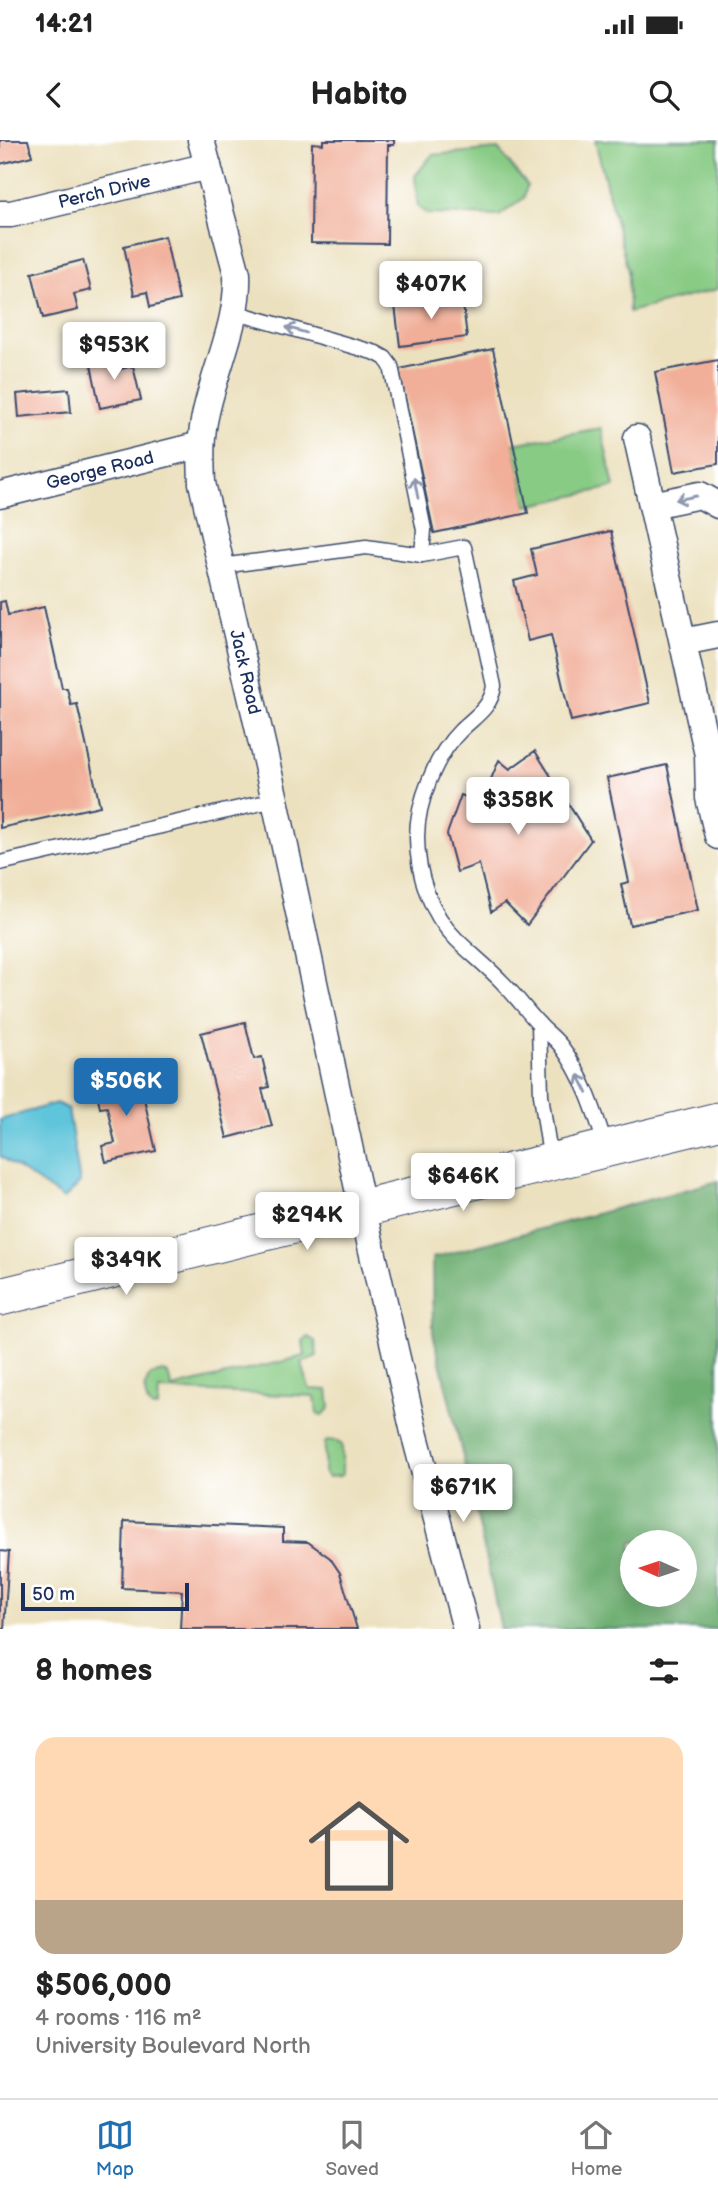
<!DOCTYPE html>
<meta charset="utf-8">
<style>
:root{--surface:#fff;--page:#f2f2f2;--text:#222;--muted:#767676;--line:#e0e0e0;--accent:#1f6fb2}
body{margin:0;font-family:"Balsamiq Sans",sans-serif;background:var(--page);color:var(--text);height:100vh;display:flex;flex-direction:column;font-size:26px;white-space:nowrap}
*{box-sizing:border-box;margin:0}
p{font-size:23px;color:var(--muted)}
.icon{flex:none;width:38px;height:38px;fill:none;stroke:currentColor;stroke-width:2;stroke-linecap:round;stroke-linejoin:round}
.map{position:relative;height:1489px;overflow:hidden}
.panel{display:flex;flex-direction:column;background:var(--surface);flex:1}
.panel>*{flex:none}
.needle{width:46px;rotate:273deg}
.controls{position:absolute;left:620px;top:1390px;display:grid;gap:14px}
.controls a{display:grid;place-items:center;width:77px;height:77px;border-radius:50%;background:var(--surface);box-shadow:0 4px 18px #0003;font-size:35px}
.scale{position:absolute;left:21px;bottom:18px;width:168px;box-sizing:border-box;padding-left:7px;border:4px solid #1b2f5e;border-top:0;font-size:19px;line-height:24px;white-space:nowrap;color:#1b2f5e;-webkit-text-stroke:5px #fff;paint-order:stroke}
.price{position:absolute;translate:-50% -60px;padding:0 16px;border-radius:7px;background:#fff;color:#222;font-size:23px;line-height:46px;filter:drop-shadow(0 2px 4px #0008)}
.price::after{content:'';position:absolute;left:50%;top:42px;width:21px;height:16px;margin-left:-10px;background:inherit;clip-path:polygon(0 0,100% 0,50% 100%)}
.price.active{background:var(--accent);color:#fff}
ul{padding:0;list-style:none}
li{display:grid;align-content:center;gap:14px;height:371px;padding:0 35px}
li span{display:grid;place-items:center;height:217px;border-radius:21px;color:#555}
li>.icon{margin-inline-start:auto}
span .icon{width:126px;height:126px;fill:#fffc;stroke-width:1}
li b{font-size:30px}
h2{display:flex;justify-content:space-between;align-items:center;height:84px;padding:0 35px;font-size:30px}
.status{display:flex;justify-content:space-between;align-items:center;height:49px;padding:0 35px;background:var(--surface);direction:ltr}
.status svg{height:19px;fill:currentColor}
header{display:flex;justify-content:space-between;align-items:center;height:91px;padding:0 35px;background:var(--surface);font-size:32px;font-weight:700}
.tab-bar{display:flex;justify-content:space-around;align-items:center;height:98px;border-top:2px solid var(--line);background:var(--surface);font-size:19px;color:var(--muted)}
.tab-bar a{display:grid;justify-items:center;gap:4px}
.tab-bar .active{color:var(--accent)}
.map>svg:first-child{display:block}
.green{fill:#88cb84;stroke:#527d71;stroke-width:2}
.forest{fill:#6eaf72;stroke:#446f68;stroke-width:2;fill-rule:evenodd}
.water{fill:#5ec5da;stroke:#3c7a9c;stroke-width:2}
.building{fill:#f1af99}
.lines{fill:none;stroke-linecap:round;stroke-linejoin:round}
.lane-casing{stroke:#3a4a6d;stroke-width:17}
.street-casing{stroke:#3a4a6d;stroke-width:29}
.secondary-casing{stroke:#3a4a6d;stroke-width:39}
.lane{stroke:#fff;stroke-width:14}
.street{stroke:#fff;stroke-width:26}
.secondary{stroke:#fff;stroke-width:37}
.oneway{stroke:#8d97ae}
.labels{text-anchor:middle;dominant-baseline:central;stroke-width:6;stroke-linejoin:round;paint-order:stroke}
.street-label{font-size:18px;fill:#1b2f5e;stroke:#fff}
</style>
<div class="status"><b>14:21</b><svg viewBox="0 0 49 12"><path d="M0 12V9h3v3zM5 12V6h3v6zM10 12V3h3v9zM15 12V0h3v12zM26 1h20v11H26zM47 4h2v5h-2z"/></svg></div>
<header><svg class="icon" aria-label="back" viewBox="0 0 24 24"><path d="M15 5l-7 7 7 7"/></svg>Habito<svg class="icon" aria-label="search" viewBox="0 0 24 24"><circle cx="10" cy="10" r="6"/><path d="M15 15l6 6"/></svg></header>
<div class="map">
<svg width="718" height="1489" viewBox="0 0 718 1489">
<rect width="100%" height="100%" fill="#fff"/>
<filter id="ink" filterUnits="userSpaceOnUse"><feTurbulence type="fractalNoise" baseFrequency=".0143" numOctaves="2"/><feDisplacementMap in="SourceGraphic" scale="14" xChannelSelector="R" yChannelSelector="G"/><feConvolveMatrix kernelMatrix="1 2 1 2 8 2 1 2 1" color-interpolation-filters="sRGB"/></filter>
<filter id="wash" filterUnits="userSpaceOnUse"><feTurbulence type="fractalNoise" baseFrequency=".00686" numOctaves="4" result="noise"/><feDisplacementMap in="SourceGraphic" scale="28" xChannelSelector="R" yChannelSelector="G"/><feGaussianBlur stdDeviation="1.57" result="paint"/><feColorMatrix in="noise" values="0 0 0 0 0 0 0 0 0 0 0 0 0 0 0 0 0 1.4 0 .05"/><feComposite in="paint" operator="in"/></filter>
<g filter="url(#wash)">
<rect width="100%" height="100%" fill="#ece1bf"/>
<g class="green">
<polygon points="595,0 718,0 718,149 629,172 628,131"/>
<polygon points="498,9 527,45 524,58 499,76 427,74 418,67 415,36 432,15"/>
<polygon points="601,288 614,347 527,366 513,304"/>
<path d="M308,1197l7,4 2,15 -15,7 7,26 19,1 2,18 -7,7 -6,-1 -2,-18 -156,-6 -1,17 -5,1c-10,-6 -10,-24 -2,-33l12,-3 5,2 4,14 133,-32 -2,-15z"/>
<polygon points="328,1300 336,1301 342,1305 342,1334 340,1336 328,1337 324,1332 325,1303"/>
</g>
<path class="forest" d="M718,1041v448h-217l-25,-118 -43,-178 -1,-75zM632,1402h52v52h-52z"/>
<polygon class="water" points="56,963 68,969 80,1043 64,1059 0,1016 0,980"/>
<g id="blocks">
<g class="building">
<polygon points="0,0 28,0 32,16 0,24"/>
<polygon points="323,0 394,0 394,5 388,5 387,104 311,103 312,3 323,4"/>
<polygon points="165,96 179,160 150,167 147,152 134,155 124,106"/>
<polygon points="83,120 91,150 74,154 78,170 43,178 32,133"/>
<polygon points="462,157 467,197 400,206 395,165"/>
<polygon points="493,209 528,373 434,393 399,229"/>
<polygon points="117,214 120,229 133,226 141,260 100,268 90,220"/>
<polygon points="718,220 718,324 674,332 655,232"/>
<polygon points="69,249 71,272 19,277 17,254"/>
<polygon points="611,391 650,563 571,581 551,495 528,501 514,441 537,435 531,409"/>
<polygon points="5,461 8,475 44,467 62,548 67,548 71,565 77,564 100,666 0,688 0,462"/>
<polygon points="535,611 591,700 527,785 505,763 491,772 479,724 457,732 447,694 461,655 481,663 499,620 510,629"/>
<polygon points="667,625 698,770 630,785 621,744 629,742 607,638"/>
<polygon points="245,882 254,919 262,917 269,947 262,949 272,986 227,998 201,893"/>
<polygon points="108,918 115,947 140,941 156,1011 106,1022 102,1006 115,1003 107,967 100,968 98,957 106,955 98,920"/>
<polygon points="124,1381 283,1388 283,1401 308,1402 330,1418 340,1433 357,1489 180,1489 182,1451 122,1448"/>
<polygon points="0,1411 9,1412 4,1489 0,1489"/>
</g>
</g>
</g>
<g filter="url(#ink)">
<use href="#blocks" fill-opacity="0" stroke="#3a4a6d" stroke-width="2"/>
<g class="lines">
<defs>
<g id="lane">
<polyline points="234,172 376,213 385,218 391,226 424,390 422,415"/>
<path d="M221,426l145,-19 56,8 42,-8 30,139c-3,22 -19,30 -34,45 -24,24 -43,71 -43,106 0,37 13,76 39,102 15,15 32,28 47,44 12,12 23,27 35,40 7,8 16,14 23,23 22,29 34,66 45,101"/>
<polyline points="0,723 275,660"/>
<polyline points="539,884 541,955 551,1022"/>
</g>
<g id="street">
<path id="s1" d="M201,0l36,134c2,47 -21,92 -31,138 -6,24 -5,46 -4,71l73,317 87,407 52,225 52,197"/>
<path id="s2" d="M0,74h11l197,-48"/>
<polyline points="637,298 708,615 709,658 718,696"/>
<path id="s3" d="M0,355l200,-50"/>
<polyline points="652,365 700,355 718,365"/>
<polyline points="683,502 718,495"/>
</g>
<polyline id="secondary" points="0,1157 718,981"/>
</defs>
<use href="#lane" class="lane-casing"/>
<use href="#street" class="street-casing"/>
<use href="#secondary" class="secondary-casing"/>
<use href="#lane" class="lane"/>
<use href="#street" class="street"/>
<use href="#secondary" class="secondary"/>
</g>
<defs><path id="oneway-shaft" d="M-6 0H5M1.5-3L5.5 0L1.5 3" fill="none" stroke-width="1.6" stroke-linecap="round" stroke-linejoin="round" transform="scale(1.75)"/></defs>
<g class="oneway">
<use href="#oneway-shaft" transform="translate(296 190) rotate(-164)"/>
<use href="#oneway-shaft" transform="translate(416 348) rotate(-101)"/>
<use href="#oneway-shaft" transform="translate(686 358) rotate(168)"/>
<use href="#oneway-shaft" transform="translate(583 944) rotate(-117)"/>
</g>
</g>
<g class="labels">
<g class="street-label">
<text stroke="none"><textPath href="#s2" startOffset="107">Perch Drive</textPath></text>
<text stroke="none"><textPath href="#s3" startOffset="103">George Road</textPath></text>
<text stroke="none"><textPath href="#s1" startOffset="546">Jack Road</textPath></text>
</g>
</g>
</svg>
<div class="controls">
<a><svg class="needle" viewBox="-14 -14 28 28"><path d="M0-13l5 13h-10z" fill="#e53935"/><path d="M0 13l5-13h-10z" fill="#767676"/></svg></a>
</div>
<div class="scale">50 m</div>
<b class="price" style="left:431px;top:181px">$407K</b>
<b class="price" style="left:114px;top:242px">$953K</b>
<b class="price" style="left:518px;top:697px">$358K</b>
<b class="price active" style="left:126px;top:978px">$506K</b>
<b class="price" style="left:463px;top:1073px">$646K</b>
<b class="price" style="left:307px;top:1112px">$294K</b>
<b class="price" style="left:126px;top:1157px">$349K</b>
<b class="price" style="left:463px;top:1384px">$671K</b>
</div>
<section class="panel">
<h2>8 homes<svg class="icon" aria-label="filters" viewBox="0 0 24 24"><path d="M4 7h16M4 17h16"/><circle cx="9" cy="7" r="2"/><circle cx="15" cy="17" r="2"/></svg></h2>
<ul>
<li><span style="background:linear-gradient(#ffd9b3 75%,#b9a48a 0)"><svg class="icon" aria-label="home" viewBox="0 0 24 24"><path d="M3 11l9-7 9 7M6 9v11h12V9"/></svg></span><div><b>$506,000</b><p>4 rooms · 116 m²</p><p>University Boulevard North</p></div></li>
</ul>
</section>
<nav class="tab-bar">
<a class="active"><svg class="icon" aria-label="map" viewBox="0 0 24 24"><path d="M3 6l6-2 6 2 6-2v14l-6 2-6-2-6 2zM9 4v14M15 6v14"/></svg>Map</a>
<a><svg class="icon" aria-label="saved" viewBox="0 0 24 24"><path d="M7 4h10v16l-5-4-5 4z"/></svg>Saved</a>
<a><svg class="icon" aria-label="home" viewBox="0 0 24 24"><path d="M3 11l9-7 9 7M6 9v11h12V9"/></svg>Home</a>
</nav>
